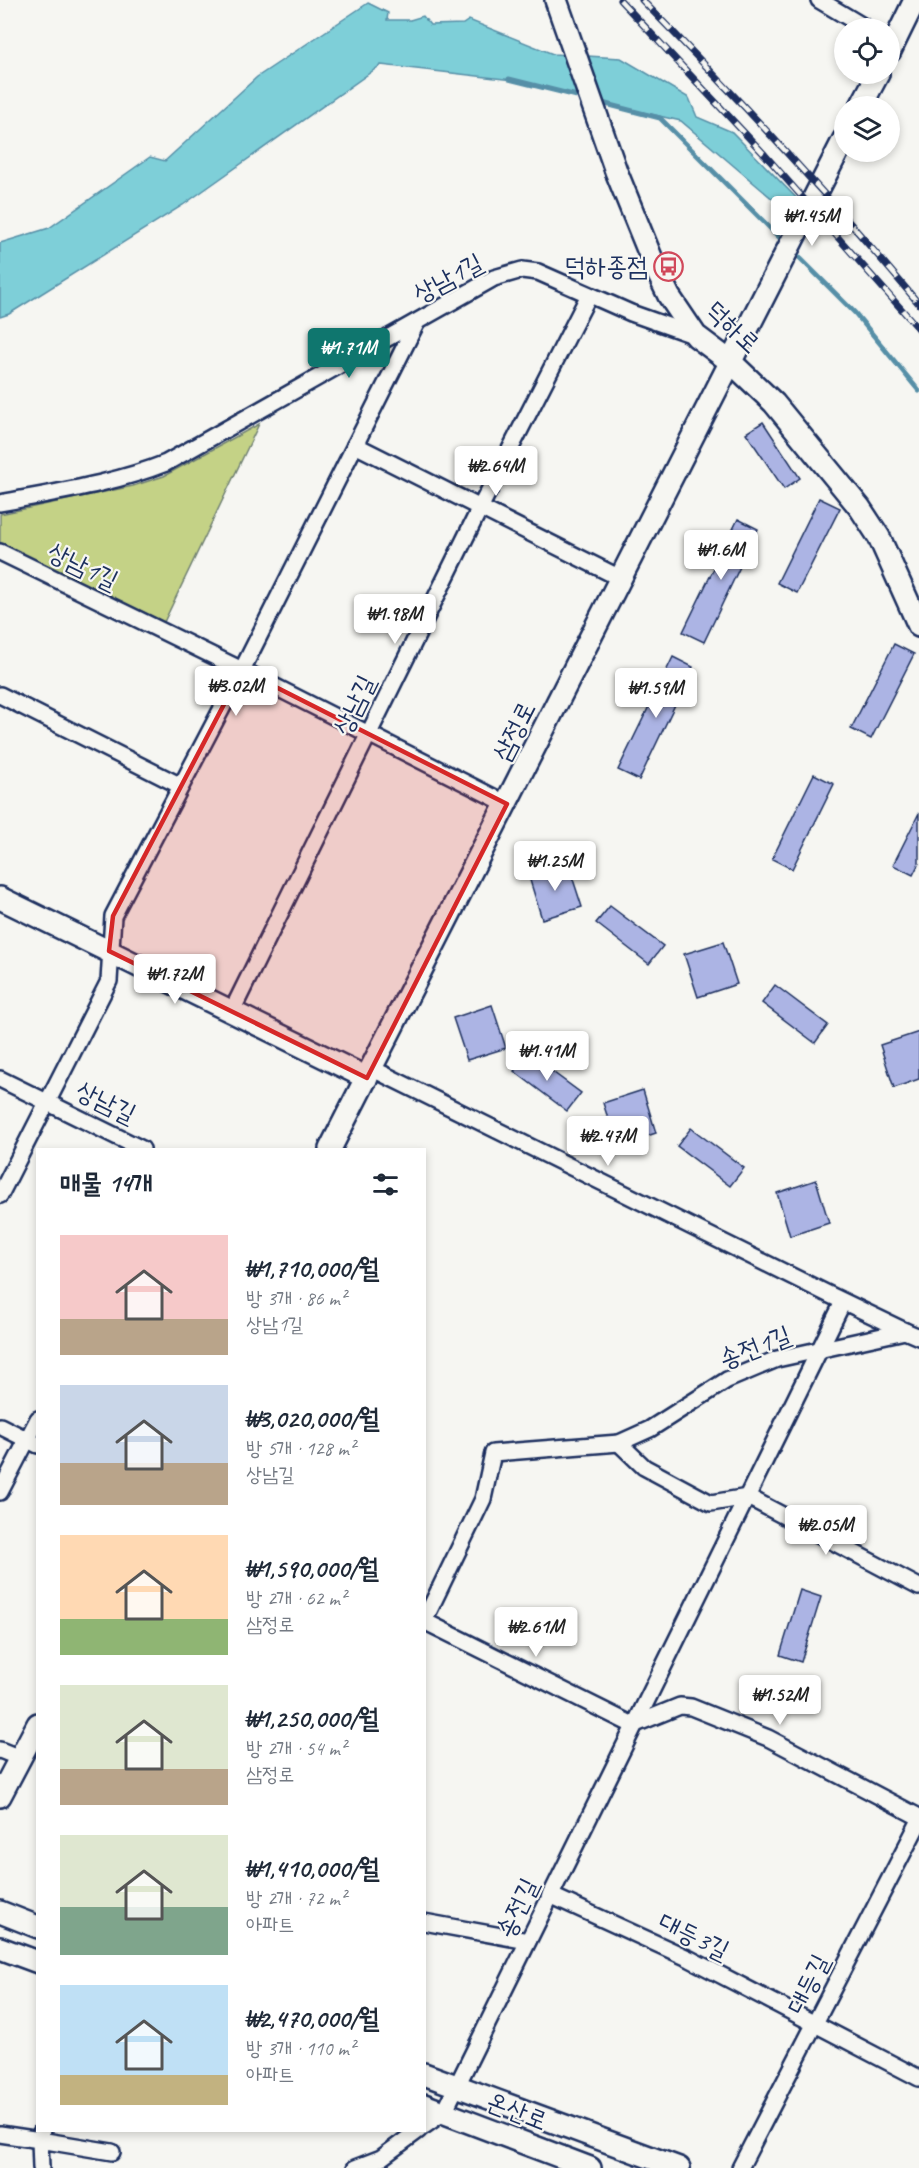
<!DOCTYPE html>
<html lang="ko">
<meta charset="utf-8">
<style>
:root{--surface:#fff;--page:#f2f2f3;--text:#1f2937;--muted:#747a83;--accent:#0f766e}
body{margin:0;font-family:Caveat,"Poor Story",sans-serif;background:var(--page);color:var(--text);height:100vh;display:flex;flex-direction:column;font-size:22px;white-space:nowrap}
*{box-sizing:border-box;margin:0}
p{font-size:20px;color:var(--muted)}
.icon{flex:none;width:33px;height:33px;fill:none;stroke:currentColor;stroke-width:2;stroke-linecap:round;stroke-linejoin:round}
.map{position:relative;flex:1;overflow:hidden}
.panel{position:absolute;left:36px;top:1148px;width:390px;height:984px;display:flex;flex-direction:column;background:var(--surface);border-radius:0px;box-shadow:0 3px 9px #0003}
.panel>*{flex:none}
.tools{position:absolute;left:834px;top:18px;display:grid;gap:12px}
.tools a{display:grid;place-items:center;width:66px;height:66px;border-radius:50%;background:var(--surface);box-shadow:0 3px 9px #0003;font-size:30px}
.price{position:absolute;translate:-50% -51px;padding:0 14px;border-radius:6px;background:#fff;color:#222;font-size:20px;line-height:39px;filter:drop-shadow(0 2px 3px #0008)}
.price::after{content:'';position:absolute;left:50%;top:36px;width:18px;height:14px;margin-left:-9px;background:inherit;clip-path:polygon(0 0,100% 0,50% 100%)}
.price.selected{background:var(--accent);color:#fff}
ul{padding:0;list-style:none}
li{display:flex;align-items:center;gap:18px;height:150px;padding:0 24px}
li span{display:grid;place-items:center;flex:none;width:168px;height:120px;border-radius:0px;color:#555}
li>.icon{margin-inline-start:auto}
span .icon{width:72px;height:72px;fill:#fffc;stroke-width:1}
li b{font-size:26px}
h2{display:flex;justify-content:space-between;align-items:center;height:72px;padding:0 24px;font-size:26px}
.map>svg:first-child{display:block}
.green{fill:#c4d286;stroke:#708072;stroke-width:1.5}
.water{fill:#7ecfd8;stroke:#568fa7;stroke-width:1.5}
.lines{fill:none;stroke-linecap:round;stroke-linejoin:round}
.stream{stroke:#568fa7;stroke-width:5}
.building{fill:#acb4e4;stroke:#1b2f5e;stroke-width:1.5}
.street-casing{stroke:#1b2f5e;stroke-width:20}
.secondary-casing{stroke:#1b2f5e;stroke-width:26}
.street{stroke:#f6f6f2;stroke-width:15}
.secondary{stroke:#f6f6f2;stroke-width:21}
.rail-casing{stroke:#1b2f5e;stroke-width:7}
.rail{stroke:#f6f6f2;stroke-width:4.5;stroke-dasharray:14;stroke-linecap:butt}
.marked{fill:#d62828;fill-opacity:0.2;stroke:#d62828;stroke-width:4.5;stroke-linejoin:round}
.labels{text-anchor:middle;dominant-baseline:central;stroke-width:4.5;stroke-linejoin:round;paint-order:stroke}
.poi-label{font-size:26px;fill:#1b2f5e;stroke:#f6f6f2;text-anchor:end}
.street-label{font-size:26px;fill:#1b2f5e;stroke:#f6f6f2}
</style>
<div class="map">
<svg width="919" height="2168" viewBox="0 0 919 2168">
<rect width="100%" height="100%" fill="#f6f6f2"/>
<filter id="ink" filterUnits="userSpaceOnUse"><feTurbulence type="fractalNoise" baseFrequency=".0167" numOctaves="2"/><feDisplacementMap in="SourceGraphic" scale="12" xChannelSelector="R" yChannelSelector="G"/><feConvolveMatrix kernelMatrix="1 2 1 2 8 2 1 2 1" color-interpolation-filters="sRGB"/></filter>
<g filter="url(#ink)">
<polygon class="green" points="259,424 164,622 0,543 0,514 133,486 164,476"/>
<polygon class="water" points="368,3 388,13 387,20 410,20 423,16 430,25 463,24 469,20 553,54 621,58 689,98 697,117 732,132 809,211 802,224 681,121 615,106 513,80 381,65 183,205 9,314 0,317 0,243 49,228 150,157 165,161 257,77"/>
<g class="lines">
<g class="stream">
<polyline points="509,79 585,98"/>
<polyline points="602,103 660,118 785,243"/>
<polyline points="792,250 855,313 919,391"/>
</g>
</g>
<g class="building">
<polygon points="763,422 800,478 784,489 746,433"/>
<polygon points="819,498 840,508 797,593 777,583"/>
<polygon points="738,519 758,529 704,642 683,632"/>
<polygon points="894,644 914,654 871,739 851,729"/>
<polygon points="673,657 693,667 639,780 618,770"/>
<polygon points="814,774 834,784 792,869 772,859"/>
<polygon points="919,813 919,863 913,875 893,865"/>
<polygon points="568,864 582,907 542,919 529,877"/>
<polygon points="610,906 663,946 649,964 596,923"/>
<polygon points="723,942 737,984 698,997 684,954"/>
<polygon points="775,985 828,1025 815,1043 762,1003"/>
<polygon points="492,1005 506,1048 467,1060 453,1018"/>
<polygon points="919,1032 919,1079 894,1088 880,1045"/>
<polygon points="527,1053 581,1093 567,1111 514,1071"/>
<polygon points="643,1090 656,1133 617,1146 603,1103"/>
<polygon points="691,1128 744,1168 730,1186 677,1146"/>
<polygon points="816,1180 829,1223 790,1236 777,1193"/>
<polygon points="800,1590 821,1597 801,1662 780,1655"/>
</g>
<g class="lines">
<defs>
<g id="street">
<polyline points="819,0 866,28"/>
<polyline points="355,445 622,579"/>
<path d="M0,503c56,-11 113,-19 166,-40l328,-185 28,-8 16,2 93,41 65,23"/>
<polyline points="0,552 242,670 507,804"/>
<polyline points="0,695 181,786"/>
<polyline points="232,1011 480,508 589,295"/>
<polyline points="371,1068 830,1295 905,1331"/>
<polyline points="0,1079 142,1149"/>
<polyline points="0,1195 109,981 113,916 242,670 417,322"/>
<polyline points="0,1426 38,1445"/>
<polyline points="619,1443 644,1467 711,1503 748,1497 919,1587"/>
<polyline points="0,1492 38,1419"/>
<polyline points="424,1621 483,1499 493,1453 619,1443 650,1429 727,1380 777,1359 905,1331 919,1337"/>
<polyline points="424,1621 633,1725"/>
<polyline points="633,1725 680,1706 691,1707 768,1738 919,1817"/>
<polyline points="0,1750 20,1758"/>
<polyline points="550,1895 690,1959 919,2078"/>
<polyline points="424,1922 528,1941"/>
<polyline points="424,2126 444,2112 843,1302"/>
<polyline points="0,2134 40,2140 42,2130"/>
<polyline points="41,2168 40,2140 112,2152"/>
<polyline points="355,2168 381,2158 419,2130"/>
<polyline points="740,2168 919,1822"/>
</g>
<g id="secondary">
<polyline points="556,0 616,171 655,267 669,296 696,336 732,363 774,403 860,508 879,537 919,626"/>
<polyline points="890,51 915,0"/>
<polyline points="861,106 878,74"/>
<polyline points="0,898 367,1078"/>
<polyline points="330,1149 844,139"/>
<polyline points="0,1796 38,1724"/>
<polyline points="0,1912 38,1927"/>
<polyline points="0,1948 38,1962"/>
<polyline points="424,2074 679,2168"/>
<polyline points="424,2105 590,2168"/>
</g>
</defs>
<use href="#street" class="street-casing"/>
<use href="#secondary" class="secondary-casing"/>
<use href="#street" class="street"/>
<use href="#secondary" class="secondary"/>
<defs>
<g id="rail">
<polyline points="620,0 765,155 919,329"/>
<path d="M642,0c96,98 189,198 277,304"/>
</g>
</defs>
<use href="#rail" class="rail-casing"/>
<use href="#rail" class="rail"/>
</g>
</g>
<path class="marked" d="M242,670l265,134 -140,274 -258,-127 4,-35z"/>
<defs>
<symbol id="bus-ring" viewBox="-11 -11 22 22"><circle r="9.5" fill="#f6f6f2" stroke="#d1495b" stroke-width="1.5"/><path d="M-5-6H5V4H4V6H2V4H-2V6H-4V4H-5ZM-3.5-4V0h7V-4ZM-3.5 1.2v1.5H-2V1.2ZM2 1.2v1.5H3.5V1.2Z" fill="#d1495b"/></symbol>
</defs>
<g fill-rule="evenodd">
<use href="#bus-ring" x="652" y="250" width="33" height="33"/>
</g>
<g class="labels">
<g class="poi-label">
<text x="648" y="266">덕하종점</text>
</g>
<g class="street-label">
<text transform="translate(448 278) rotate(-28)">상남1길</text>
<text transform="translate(733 327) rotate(43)">덕하로</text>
<text transform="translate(83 566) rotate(26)">상남1길</text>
<text transform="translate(354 705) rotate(-64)">상남길</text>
<text transform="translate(514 731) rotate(-63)">삼정로</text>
<text transform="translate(106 1102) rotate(26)">상남길</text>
<text transform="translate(755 1347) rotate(-21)">송전1길</text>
<text transform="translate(517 1908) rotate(-64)">송전길</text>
<text transform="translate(694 1936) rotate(26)">대등3길</text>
<text transform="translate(808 1984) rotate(-63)">대등길</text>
<text transform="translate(517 2111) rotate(21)">온산로</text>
</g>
</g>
</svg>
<div class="tools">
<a><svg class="icon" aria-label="locate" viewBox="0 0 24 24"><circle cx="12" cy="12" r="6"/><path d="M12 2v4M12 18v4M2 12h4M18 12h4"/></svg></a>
<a><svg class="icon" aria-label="layers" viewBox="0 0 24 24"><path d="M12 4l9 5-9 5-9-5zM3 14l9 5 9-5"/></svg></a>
</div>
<b class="price" style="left:812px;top:247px">₩1.45M</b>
<b class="price selected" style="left:349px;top:379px">₩1.71M</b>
<b class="price" style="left:496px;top:497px">₩2.64M</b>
<b class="price" style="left:721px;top:581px">₩1.6M</b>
<b class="price" style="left:395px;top:645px">₩1.98M</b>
<b class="price" style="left:236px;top:717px">₩3.02M</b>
<b class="price" style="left:656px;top:719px">₩1.59M</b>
<b class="price" style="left:555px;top:892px">₩1.25M</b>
<b class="price" style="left:175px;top:1005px">₩1.72M</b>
<b class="price" style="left:547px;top:1082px">₩1.41M</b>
<b class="price" style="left:608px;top:1167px">₩2.47M</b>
<b class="price" style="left:826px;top:1556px">₩2.05M</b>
<b class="price" style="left:536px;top:1658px">₩2.61M</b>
<b class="price" style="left:780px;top:1726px">₩1.52M</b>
<section class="panel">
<h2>매물 14개<svg class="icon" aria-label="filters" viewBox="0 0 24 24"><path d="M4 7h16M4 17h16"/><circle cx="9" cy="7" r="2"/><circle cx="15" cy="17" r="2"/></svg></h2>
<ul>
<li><span style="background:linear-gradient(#f6c9c9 70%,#b9a48a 0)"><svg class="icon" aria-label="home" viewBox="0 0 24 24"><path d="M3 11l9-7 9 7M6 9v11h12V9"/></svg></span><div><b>₩1,710,000/월</b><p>방 3개 · 86 m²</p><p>상남1길</p></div></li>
<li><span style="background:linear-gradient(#c9d6e8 65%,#b9a48a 0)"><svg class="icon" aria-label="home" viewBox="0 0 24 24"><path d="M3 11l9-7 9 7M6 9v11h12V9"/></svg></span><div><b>₩3,020,000/월</b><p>방 5개 · 128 m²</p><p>상남길</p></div></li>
<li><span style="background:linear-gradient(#ffd9b3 70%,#8fb573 0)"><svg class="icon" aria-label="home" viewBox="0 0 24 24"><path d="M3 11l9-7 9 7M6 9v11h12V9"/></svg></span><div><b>₩1,590,000/월</b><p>방 2개 · 62 m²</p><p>삼정로</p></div></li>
<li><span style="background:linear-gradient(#dfe7d0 70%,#b9a48a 0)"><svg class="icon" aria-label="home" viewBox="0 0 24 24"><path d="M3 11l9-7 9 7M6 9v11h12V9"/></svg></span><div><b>₩1,250,000/월</b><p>방 2개 · 54 m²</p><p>삼정로</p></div></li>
<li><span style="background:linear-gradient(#dfe7d0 60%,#7fa58c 0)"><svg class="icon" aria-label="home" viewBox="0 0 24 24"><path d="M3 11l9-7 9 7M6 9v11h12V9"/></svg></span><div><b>₩1,410,000/월</b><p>방 2개 · 72 m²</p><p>아파트</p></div></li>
<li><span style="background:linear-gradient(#bfe0f5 75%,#c2b280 0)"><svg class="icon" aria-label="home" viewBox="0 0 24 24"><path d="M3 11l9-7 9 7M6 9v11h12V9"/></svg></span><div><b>₩2,470,000/월</b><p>방 3개 · 110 m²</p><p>아파트</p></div></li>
</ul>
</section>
</div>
